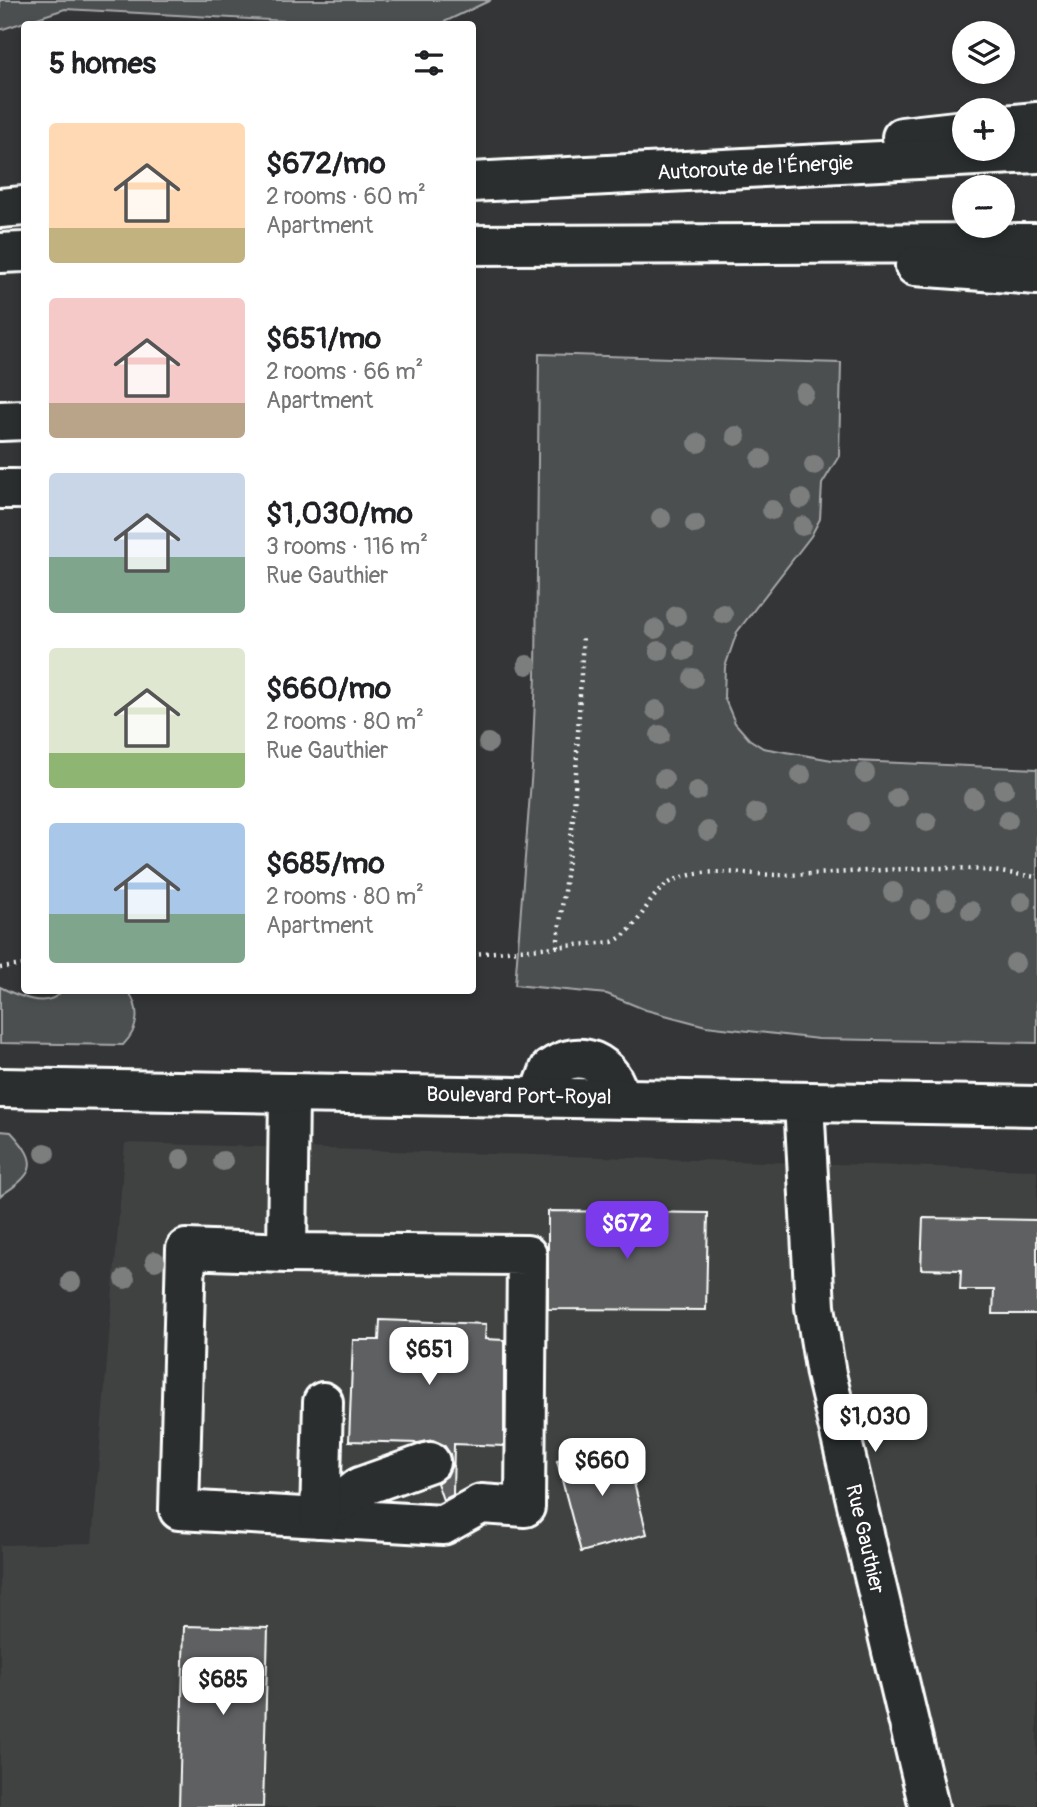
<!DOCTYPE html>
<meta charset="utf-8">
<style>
:root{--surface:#fff;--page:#f6f6f6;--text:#202124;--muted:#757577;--accent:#7c3aed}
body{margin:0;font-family:Pangolin,sans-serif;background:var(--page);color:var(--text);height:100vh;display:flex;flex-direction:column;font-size:26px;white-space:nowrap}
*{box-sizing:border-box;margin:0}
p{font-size:23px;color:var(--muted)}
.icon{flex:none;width:38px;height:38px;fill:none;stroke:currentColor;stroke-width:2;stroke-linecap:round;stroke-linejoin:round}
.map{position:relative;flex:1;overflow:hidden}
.details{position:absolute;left:21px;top:21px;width:455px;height:973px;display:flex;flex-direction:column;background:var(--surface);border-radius:7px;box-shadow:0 4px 10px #0003}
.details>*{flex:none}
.buttons{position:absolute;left:952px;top:21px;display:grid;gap:14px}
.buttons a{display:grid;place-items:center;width:63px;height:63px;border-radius:50%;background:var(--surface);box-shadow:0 4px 10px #0003;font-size:35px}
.price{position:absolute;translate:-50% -60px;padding:0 16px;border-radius:14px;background:#fff;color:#222;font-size:23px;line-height:46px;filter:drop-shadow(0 2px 4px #0008)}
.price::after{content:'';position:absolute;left:50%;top:42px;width:21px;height:16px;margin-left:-10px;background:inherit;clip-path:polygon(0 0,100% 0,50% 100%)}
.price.on{background:var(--accent);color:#fff}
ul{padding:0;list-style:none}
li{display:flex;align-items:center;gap:21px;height:175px;padding:0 28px}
li span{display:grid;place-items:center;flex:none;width:196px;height:140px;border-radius:7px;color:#555}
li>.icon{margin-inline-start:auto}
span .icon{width:84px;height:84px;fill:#fffc;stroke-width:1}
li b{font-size:30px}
h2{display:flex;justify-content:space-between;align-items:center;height:84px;padding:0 28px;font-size:30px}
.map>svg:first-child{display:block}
.built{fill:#404243}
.green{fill:#4c4f50;stroke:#a6a7a8;stroke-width:2}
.building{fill:#5f6162;stroke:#fff;stroke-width:2}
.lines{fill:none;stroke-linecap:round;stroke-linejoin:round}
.minor-casing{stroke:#fff;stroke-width:44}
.major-casing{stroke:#fff;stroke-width:44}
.highway-casing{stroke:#fff;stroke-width:44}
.path{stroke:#fff;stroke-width:4.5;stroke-dasharray:2 5;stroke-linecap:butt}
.minor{stroke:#2a2d2e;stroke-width:38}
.major{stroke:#2a2d2e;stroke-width:38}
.highway{stroke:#2a2d2e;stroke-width:38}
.tree{fill:#7c7e7e}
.labels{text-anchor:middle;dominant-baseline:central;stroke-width:7;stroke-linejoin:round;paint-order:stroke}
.street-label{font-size:21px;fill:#fff;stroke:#2a2d2e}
</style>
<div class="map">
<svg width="1037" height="1807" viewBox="0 0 1037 1807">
<rect width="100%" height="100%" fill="#333536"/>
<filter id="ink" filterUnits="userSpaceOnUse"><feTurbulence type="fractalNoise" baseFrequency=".0143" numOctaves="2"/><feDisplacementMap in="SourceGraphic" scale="14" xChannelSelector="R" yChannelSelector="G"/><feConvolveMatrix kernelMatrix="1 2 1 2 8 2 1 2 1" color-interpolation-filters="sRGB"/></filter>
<g filter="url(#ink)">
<polygon class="built" points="125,1143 1037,1170 1037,1807 0,1807 0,1545 92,1543"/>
<g class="green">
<polygon points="0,0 491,0 440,24 344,24 65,9 0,30"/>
<polygon points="539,354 841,363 839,456 822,484 820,519 811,536 737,632 725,667 724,697 735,723 749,739 763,748 832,760 1037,769 1037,1043 818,1039 706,1026 646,1010 607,994 515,985 532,768 536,676"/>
<path d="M0,987c18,9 47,23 62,4h66c13,18 11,38 -5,54l-123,-2z"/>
<path d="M0,1131l11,1c30,32 23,42 -11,64z"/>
</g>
<g class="building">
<polygon points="548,1211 708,1213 706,1310 548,1309"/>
<polygon points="923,1218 1037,1220 1037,1314 993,1314 994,1290 960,1290 961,1270 921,1269"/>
<polygon points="380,1320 486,1324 485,1339 504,1340 504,1446 454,1444 453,1495 443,1500 437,1483 447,1476 452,1465 450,1454 444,1445 433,1440 418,1443 349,1441 353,1340 379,1340"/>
<polygon points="624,1444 647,1534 581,1552 557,1461"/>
<polygon points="184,1626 268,1628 263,1807 179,1807"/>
</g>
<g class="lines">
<defs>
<g id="minor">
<polyline points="0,421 24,420"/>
<polyline points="0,489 24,489"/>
<path d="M540,1096l10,-27c30,-22 63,-7 69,29"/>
<polyline points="804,1102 815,1307 826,1374 929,1807"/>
<polyline points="287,1253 186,1249 179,1510 443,1525 481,1504 525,1507 527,1255 287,1253 289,1093"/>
<polyline points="320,1518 360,1487 430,1462"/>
<polyline points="320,1518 323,1402"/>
</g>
<polyline id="major" points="0,1088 1037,1106"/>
<g id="highway">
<polyline points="1003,125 1037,122"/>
<polyline points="902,137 964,130"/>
<polyline points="472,182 1037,153"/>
<polyline points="0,208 24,206"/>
<polyline points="472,245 1037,243"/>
<polyline points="0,253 24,252"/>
<polyline points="915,266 1037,275"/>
</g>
</defs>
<use href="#minor" class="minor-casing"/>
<use href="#major" class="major-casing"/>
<use href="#highway" class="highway-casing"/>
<g class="path">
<polyline points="557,947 574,812 583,635"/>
<path d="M472,954l140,-12c30,-12 34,-50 63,-62 32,-14 73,-5 106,-5 55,-1 111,-7 166,-7 30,0 60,5 90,9"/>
<polyline points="0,968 24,965"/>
</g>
<use href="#minor" class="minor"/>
<use href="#major" class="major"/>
<use href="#highway" class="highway"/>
</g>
<g class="tree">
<circle cx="804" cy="393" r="10"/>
<circle cx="736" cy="436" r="10"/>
<circle cx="698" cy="443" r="10"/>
<circle cx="761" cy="459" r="10"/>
<circle cx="814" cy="465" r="10"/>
<circle cx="801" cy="499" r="10"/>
<circle cx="772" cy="510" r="10"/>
<circle cx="661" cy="518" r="10"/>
<circle cx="695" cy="524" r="10"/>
<circle cx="802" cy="526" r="10"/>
<circle cx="723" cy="614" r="10"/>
<circle cx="676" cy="616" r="10"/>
<circle cx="655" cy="629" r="10"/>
<circle cx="659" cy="651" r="10"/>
<circle cx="684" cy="651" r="10"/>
<circle cx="527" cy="665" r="10"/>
<circle cx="693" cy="678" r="10"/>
<circle cx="656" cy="710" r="10"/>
<circle cx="660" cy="735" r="10"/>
<circle cx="488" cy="743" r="10"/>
<circle cx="865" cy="773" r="10"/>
<circle cx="801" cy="775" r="10"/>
<circle cx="664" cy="779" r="10"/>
<circle cx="1004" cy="789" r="10"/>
<circle cx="697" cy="791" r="10"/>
<circle cx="897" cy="798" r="10"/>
<circle cx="973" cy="798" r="10"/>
<circle cx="756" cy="813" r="10"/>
<circle cx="664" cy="814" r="10"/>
<circle cx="1008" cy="820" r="10"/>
<circle cx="858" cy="822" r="10"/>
<circle cx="927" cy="822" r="10"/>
<circle cx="708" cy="831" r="10"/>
<circle cx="893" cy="892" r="10"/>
<circle cx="946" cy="900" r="10"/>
<circle cx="1022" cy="902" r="10"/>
<circle cx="920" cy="909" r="10"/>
<circle cx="971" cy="911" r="10"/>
<circle cx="1015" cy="963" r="10"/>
<circle cx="45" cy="1153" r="10"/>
<circle cx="181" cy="1159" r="10"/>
<circle cx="223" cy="1161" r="10"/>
<circle cx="155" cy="1261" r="10"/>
<circle cx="125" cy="1279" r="10"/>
<circle cx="71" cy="1282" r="10"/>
</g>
</g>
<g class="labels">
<g class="street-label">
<text transform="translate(755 168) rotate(-3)">Autoroute de l'Énergie</text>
<text transform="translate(519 1096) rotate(1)">Boulevard Port-Royal</text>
<text transform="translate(865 1539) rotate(77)">Rue Gauthier</text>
</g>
</g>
</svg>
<div class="buttons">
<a><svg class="icon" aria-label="layers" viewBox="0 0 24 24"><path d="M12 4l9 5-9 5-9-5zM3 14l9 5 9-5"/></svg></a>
<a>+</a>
<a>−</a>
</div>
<b class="price on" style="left:627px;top:1261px">$672</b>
<b class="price" style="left:429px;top:1387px">$651</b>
<b class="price" style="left:875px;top:1454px">$1,030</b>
<b class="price" style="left:602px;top:1498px">$660</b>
<b class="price" style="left:223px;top:1717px">$685</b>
<section class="details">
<h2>5 homes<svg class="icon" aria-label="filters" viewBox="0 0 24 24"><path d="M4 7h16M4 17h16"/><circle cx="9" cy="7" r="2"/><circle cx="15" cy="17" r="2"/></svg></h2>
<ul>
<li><span style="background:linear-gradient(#ffd9b3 75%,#c2b280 0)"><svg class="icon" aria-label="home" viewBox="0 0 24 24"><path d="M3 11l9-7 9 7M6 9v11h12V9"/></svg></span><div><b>$672/mo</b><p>2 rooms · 60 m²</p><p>Apartment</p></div></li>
<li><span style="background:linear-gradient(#f6c9c9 75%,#b9a48a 0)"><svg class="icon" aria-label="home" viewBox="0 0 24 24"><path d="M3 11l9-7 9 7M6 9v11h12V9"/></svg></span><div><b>$651/mo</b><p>2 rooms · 66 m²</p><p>Apartment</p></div></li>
<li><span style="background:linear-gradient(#c9d6e8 60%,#7fa58c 0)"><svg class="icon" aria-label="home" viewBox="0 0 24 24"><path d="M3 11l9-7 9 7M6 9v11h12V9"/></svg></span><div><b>$1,030/mo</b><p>3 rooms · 116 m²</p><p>Rue Gauthier</p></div></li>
<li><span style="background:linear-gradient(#dfe7d0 75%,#8fb573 0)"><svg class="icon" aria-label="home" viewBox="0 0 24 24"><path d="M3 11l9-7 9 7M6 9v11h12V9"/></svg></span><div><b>$660/mo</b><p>2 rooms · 80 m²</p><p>Rue Gauthier</p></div></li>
<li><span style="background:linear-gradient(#a9c7e8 65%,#7fa58c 0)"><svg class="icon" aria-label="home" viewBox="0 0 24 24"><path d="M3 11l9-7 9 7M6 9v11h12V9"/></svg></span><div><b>$685/mo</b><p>2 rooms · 80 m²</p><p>Apartment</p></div></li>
</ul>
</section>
</div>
